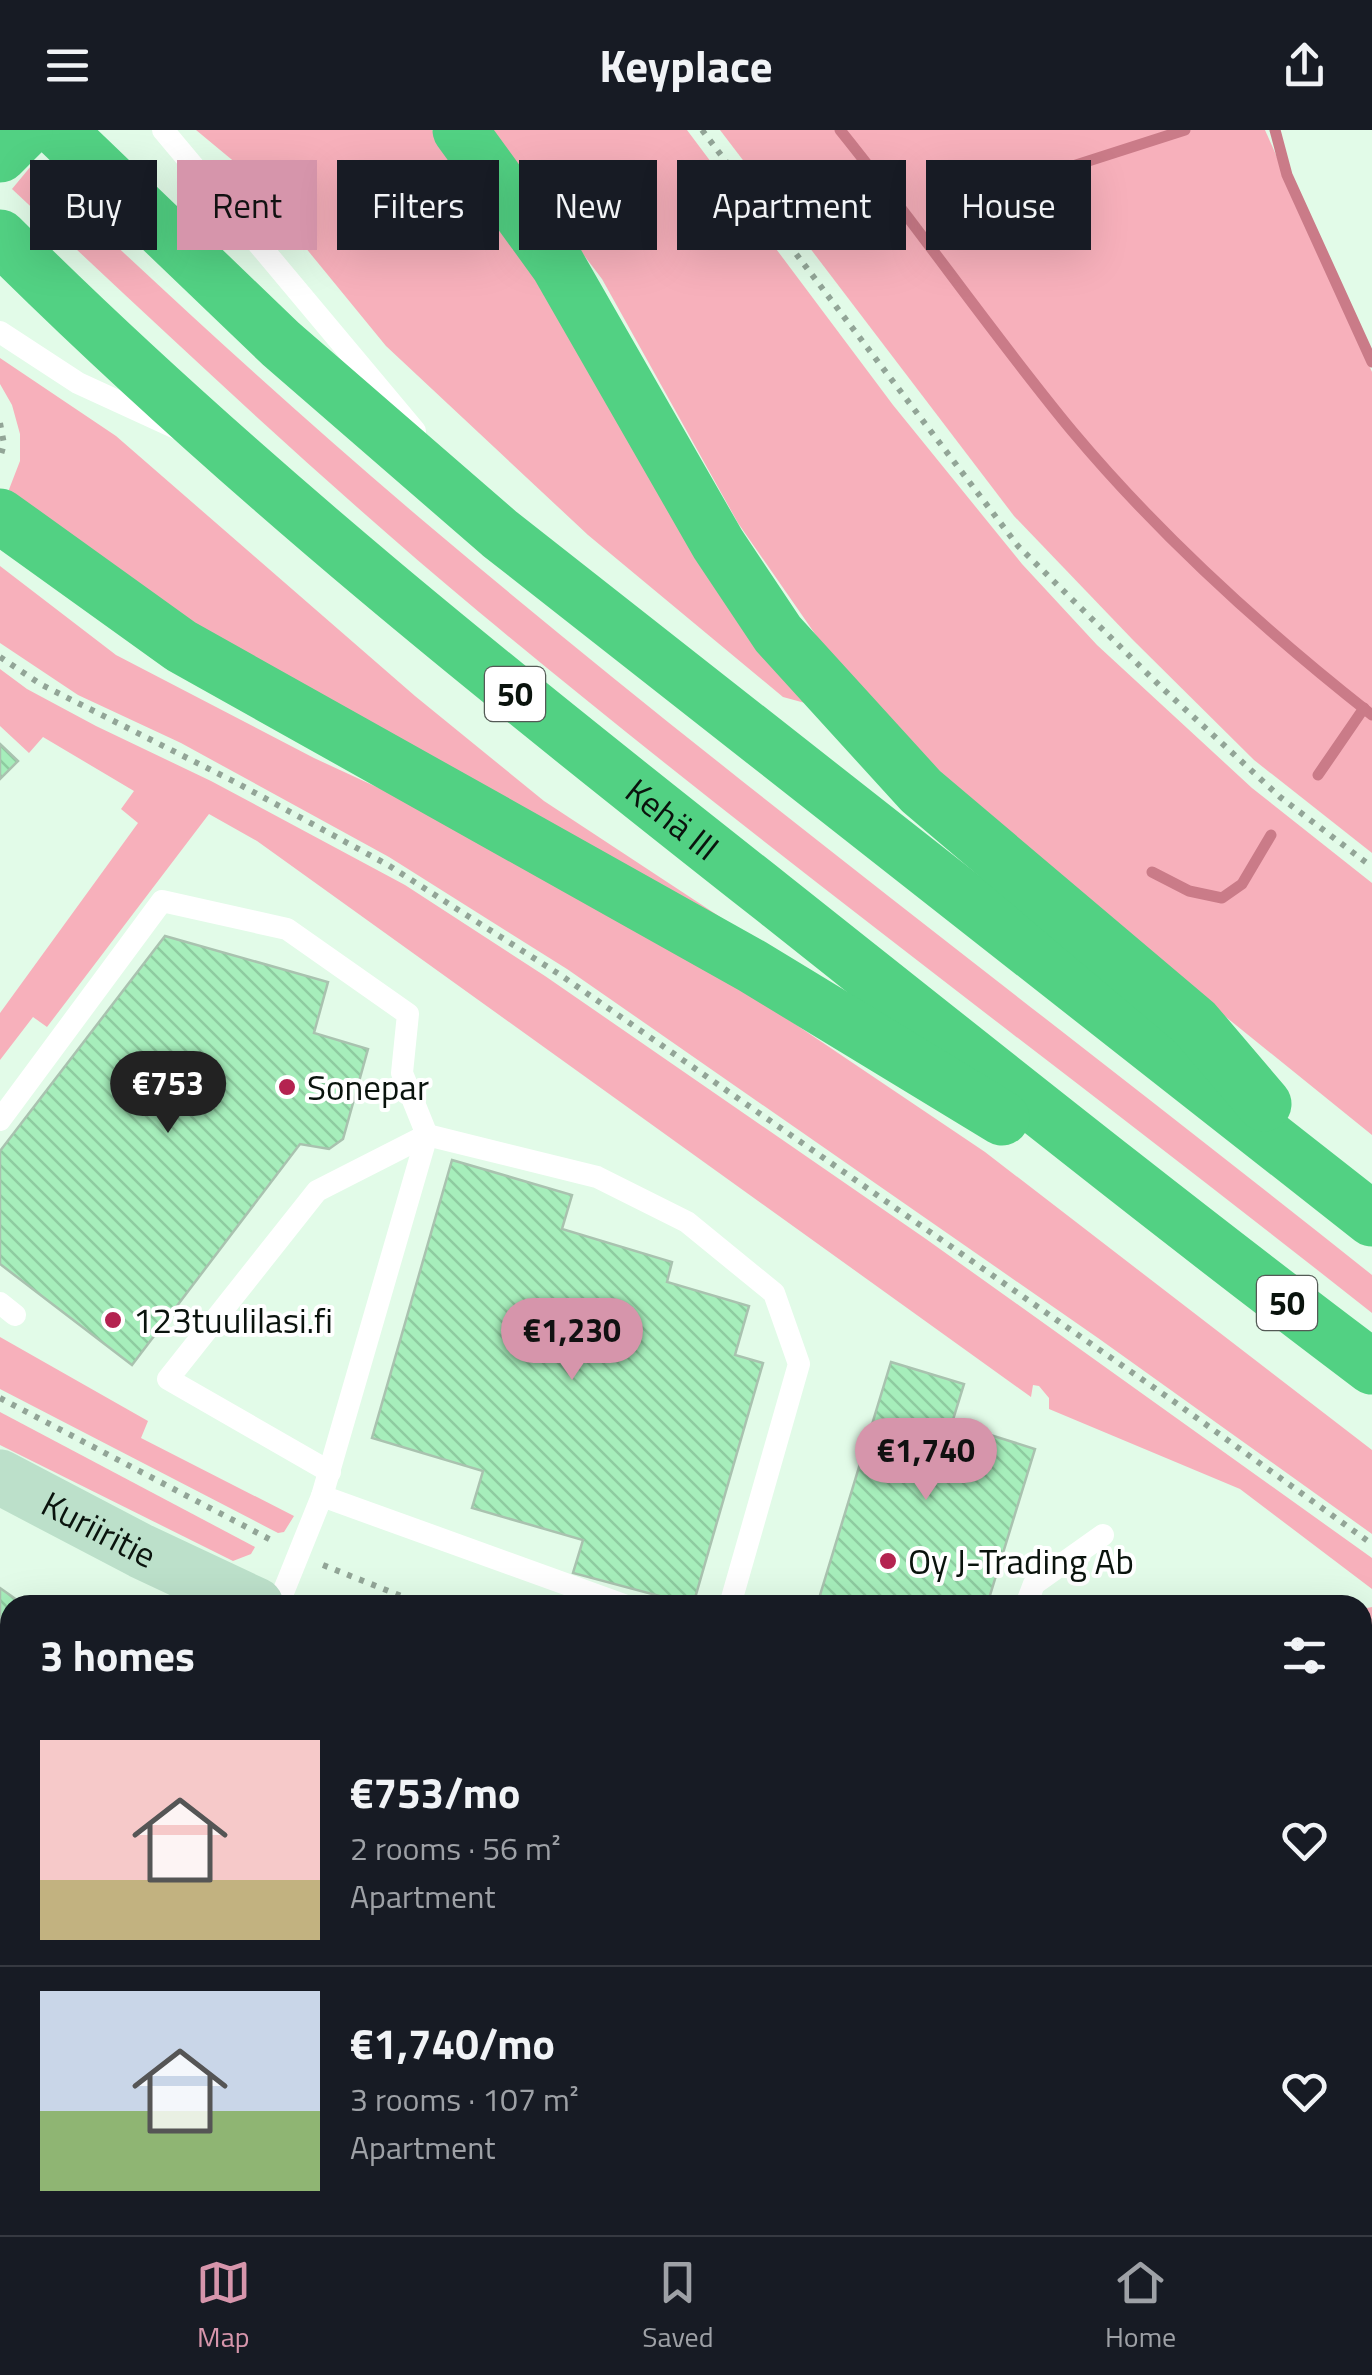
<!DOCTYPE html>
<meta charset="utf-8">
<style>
:root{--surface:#171b24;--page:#242831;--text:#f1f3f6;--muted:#9ea1a6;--line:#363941;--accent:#d695ab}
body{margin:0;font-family:"Titillium Web",sans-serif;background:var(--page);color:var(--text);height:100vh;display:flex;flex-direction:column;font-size:38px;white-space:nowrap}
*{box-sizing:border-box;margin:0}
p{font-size:32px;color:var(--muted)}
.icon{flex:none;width:55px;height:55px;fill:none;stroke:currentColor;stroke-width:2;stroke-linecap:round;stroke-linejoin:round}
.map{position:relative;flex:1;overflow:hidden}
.side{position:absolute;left:0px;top:1465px;width:1372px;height:640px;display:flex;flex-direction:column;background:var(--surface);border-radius:30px 30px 0 0;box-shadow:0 10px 40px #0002}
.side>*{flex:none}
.guide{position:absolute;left:30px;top:30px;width:1312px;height:90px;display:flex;gap:20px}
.price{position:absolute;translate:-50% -85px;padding:0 22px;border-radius:35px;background:var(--accent);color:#111;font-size:32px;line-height:65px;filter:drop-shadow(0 2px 5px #0008)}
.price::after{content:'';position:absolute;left:50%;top:60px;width:30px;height:22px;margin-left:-15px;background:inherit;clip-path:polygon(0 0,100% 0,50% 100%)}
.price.selected{background:#222;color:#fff}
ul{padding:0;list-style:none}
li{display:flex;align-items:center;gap:30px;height:250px;padding:0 40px}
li+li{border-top:2px solid var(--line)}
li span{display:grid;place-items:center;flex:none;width:280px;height:200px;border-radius:0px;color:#555}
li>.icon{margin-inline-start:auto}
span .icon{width:120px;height:120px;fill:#fffc;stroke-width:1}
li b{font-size:42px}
h2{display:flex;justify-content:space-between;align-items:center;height:120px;padding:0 40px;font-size:42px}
.tag{padding:0 35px;border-radius:0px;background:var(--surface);box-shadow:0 10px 40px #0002;font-size:35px;line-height:90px}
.tag.selected{background:var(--accent);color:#111}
header{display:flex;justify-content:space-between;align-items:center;height:130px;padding:0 40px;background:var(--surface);font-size:45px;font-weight:700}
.menu{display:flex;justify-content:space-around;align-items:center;height:140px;border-top:2px solid var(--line);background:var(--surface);font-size:28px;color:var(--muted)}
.menu a{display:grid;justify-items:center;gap:5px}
.menu .selected{color:var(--accent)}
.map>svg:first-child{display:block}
.green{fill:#f7b0bb}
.forest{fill:url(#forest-crowns)}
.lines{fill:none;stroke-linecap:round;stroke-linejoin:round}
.stream{stroke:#ca7b88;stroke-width:11}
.building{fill:url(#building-back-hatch);stroke:#a9c2af;stroke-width:2.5}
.path{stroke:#92a597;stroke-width:6;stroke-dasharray:5 8;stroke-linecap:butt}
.lane{stroke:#fff;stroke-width:22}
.secondary{stroke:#bce0ca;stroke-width:55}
.highway{stroke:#52d183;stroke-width:55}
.poi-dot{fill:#b42350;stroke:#fff;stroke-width:4}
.labels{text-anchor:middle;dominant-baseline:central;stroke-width:8;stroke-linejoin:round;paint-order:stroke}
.shield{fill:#fff;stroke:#545a56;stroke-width:2.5}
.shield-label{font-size:32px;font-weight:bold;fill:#0a130d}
.street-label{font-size:35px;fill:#0a130d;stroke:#fff}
.poi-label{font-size:35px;fill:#0a130d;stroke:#fff;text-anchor:start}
</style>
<header><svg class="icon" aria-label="menu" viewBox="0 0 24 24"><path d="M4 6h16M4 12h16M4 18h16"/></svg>Keyplace<svg class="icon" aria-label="share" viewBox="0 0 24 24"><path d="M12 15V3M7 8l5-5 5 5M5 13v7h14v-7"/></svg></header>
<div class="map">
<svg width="1372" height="2105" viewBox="0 0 1372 2105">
<defs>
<pattern id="forest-crowns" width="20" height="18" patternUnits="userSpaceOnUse" patternTransform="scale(2.5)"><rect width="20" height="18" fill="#f7b0bb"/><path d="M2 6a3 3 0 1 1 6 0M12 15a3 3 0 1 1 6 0" fill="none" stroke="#d296a0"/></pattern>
<pattern id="building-back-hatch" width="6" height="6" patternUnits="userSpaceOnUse" patternTransform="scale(2.5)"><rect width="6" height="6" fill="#a6eebb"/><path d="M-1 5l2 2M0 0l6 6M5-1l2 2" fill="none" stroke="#8ecba0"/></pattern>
</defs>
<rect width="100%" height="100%" fill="#e2fbe8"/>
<g class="green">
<polygon points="196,0 432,0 499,82 805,573 783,567 588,405 386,216 237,34"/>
<polygon points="489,0 687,0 893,275 1022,434 1097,515 1252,658 1372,753 1372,1005 1195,862 962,664 838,537 738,393 602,149"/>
<polygon points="720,0 1265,0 1372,242 1372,723 1254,630 1133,510 1014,386"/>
<path d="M31,36c132,124 264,247 402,363 306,258 627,497 939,746v38c-297,-235 -602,-459 -893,-701 -162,-135 -314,-280 -467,-423z"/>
<polygon points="0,228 116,306 415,566 544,671 740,800 274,553 8,362 20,331 20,304 12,275 0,254"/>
<polygon points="0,436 116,525 314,628 476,703 625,785 795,894 985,1022 1372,1320 1372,1404 1098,1208 567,839 389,727 181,613 78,565 0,513"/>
<polygon points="0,539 27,559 96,596 211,651 405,755 545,846 926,1109 1372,1428 1372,1459 1240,1359 1049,1279 1049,1268 1039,1256 1033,1255 1031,1267 257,711 209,684 47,897 33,887 0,930 0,883 138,693 121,679 134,661 43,607 29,623 0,596"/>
<polygon points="0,1207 148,1291 141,1308 294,1386 284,1402 278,1403 0,1259"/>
<polygon points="0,1282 255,1417 251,1424 233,1431 0,1315"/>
<polygon points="1372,1477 1372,1796 1362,1791 1362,1479"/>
<polygon points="52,2095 916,2095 916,2105 50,2105"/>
</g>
<polygon class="forest" points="10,1876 10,2095 52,2095 50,2105 0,2105 0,1891"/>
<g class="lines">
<g class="stream">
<path d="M840,0c80,99 152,204 233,302 88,105 191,198 299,283"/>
<polyline points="1275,0 1287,45 1372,232"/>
<polyline points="945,77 1185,0"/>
<polyline points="1318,645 1364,578"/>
<polyline points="1152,742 1189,761 1222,768 1242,754 1271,705"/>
</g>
</g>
<g class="building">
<polygon points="0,614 18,631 0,649"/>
<polygon points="165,806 328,852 314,903 368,919 343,1009 329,1019 300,1014 132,1235 0,1134 0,1021"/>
<polygon points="452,1030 572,1065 562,1099 672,1132 667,1152 749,1176 735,1225 763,1233 693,1475 573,1443 583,1410 472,1378 483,1341 372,1308"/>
<polygon points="891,1232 964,1254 952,1293 1035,1319 987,1475 926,1475 909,1470 908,1475 817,1475"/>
<polygon points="0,1458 24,1475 10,1475 10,1541 0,1533"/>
<polygon points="10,1635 10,1778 0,1795 0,1652"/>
<polygon points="960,2095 1031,2095 1031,2099 960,2104"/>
<polygon points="1217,2095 1332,2095 1328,2105 1213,2105"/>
</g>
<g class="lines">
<g class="path">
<polyline points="702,0 1018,416 1160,556 1280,667 1372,737"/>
<polyline points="0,293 4,314 0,328"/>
<polyline points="0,527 42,555 235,652 388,735 562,846 1176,1273 1372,1414"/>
<polyline points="0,1268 271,1410"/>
<polyline points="323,1435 424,1475"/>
<polyline points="1362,1811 1372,1814"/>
<polyline points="0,2029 10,2012"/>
</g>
<g class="lane">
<polyline points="163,0 415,301"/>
<polyline points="0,202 78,253 176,298"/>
<polyline points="0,990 162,771 287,799 408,884 402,943 427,1005 322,1366 278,1475"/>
<polyline points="0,1173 15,1185"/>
<polyline points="330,1342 168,1249 317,1061 427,1005 597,1047 687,1092 774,1163 799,1234 730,1475"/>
<polyline points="322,1366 624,1475"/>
<polyline points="1026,1475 1034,1454 1103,1405"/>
</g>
<g class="secondary">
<path id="s1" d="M0,1347l141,74 115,54"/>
<polyline points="1362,1877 1372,1882"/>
</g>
<g class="highway">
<polyline points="58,0 281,214 500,404 1372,1089"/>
<polyline points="460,0 558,135 718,414 778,504 921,661 1195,893 1264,974"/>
<polyline points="0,25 25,0"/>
<path id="s2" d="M0,107c241,240 507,452 774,662 198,157 396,316 598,468"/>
<polyline points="0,386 181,516 752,836 1002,988"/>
</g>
</g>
<g class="poi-dot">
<circle cx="287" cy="957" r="10"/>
<circle cx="113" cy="1190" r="10"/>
<circle cx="888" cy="1431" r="10"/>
</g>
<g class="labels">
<g class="shield">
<rect x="485" y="537" width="60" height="54" rx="8"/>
<rect x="1257" y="1146" width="60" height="54" rx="8"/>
</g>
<g class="shield-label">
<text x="515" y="564">50</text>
<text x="1287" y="1173">50</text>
</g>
<g class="street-label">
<text stroke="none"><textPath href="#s2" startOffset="890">Kehä III</textPath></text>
<text stroke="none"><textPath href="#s1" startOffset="112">Kuriiritie</textPath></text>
</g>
<g class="poi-label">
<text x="307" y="957">Sonepar</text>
<text x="133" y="1190">123tuulilasi.fi</text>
<text x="908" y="1431">Oy J-Trading Ab</text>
</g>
</g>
</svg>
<b class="price selected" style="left:168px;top:1006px">€753</b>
<b class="price" style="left:572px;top:1253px">€1,230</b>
<b class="price" style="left:926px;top:1373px">€1,740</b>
<div class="guide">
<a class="tag">Buy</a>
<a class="tag selected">Rent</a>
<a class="tag">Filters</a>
<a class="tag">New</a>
<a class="tag">Apartment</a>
<a class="tag">House</a>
</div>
<section class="side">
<h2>3 homes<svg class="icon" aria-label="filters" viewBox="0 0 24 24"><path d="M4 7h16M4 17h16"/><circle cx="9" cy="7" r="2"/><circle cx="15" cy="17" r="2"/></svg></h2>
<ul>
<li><span style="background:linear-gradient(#f6c9c9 70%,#c2b280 0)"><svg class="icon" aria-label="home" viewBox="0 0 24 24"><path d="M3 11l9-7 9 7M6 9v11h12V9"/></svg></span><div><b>€753/mo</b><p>2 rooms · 56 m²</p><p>Apartment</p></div><svg class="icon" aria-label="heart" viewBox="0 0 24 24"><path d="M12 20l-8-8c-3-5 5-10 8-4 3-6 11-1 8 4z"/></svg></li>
<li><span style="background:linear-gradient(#c9d6e8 60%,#8fb573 0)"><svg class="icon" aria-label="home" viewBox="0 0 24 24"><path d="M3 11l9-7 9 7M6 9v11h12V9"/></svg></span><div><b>€1,740/mo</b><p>3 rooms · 107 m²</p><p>Apartment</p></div><svg class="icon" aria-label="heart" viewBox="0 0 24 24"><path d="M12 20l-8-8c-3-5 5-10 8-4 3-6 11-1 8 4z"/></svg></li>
</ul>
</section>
</div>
<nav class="menu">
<a class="selected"><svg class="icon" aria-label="map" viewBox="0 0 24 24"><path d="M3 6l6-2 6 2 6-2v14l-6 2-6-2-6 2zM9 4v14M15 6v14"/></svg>Map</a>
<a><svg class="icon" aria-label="saved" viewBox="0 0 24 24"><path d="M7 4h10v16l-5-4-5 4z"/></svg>Saved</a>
<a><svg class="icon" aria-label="home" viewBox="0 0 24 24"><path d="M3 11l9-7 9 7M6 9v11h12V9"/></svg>Home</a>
</nav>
